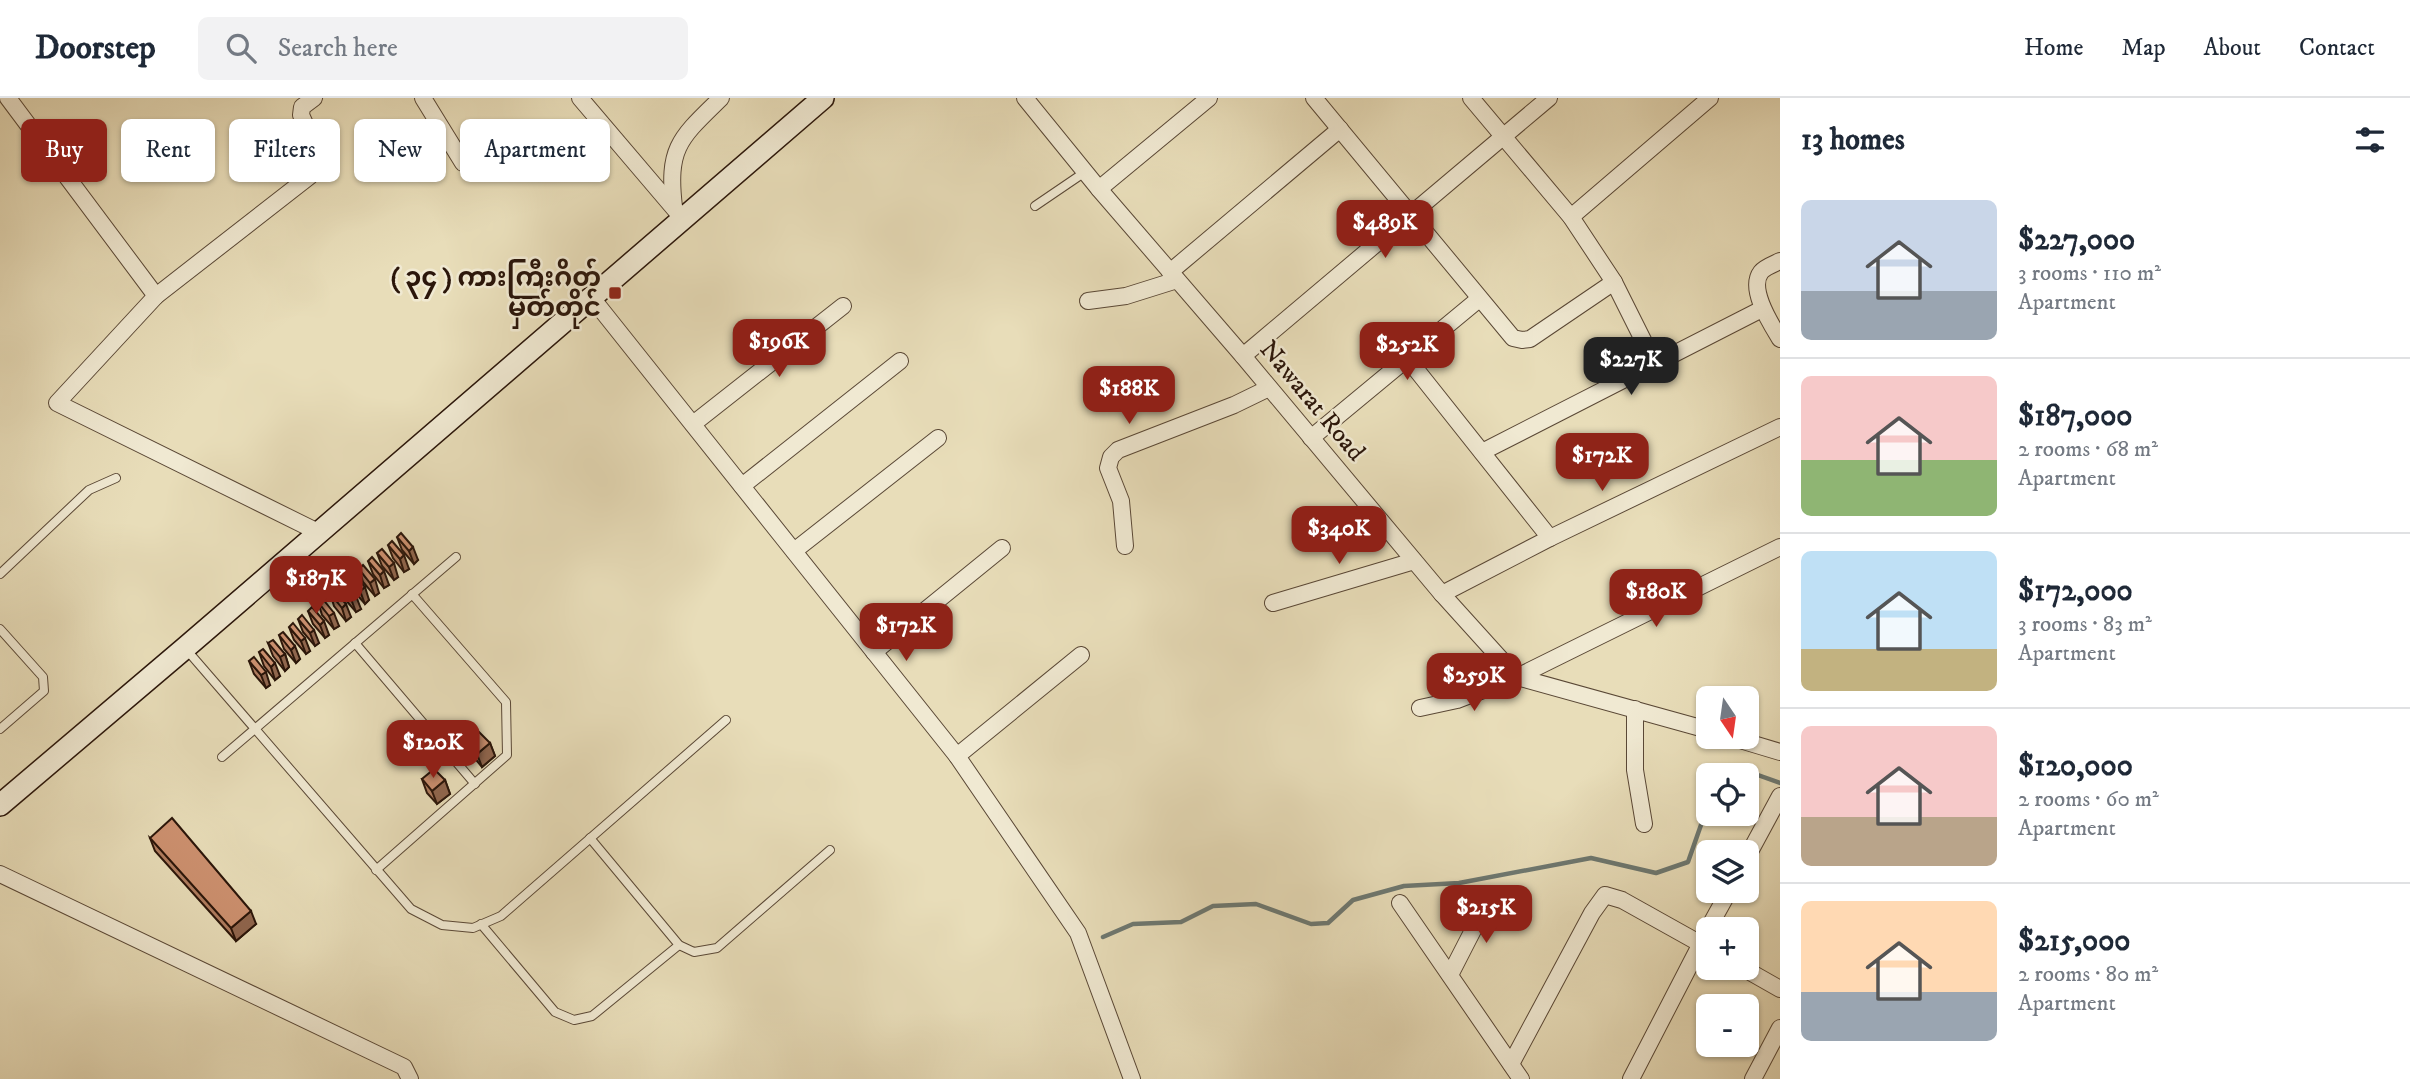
<!DOCTYPE html>
<meta charset="utf-8">
<style>
:root{--surface:#fff;--page:#f2f2f3;--text:#1f2937;--muted:#747a83;--line:#e0e1e3;--accent:#8f2418}
body{margin:0;font-family:"IM FELL DW Pica","Noto Sans Myanmar",serif;background:var(--page);color:var(--text);height:100vh;display:flex;flex-direction:column;font-size:26px;white-space:nowrap}
*{box-sizing:border-box;margin:0}
p{font-size:23px;color:var(--muted)}
.icon{flex:none;width:38px;height:38px;fill:none;stroke:currentColor;stroke-width:2;stroke-linecap:round;stroke-linejoin:round}
.map{position:relative;flex:1;overflow:hidden}
.sheet{display:flex;flex-direction:column;background:var(--surface);width:630px}
.sheet>*{flex:none}
.hud{position:absolute;left:21px;top:21px;width:665px;height:63px;display:flex;gap:14px}
.needle{width:46px;rotate:167deg}
.tools{position:absolute;left:1696px;top:588px;display:grid;gap:14px}
.tools a{display:grid;place-items:center;width:63px;height:63px;border-radius:10px;background:var(--surface);box-shadow:0 2px 5px #0004;font-size:35px}
.price{position:absolute;translate:-50% -60px;padding:0 16px;border-radius:14px;background:var(--accent);color:#fff;font-size:23px;line-height:46px;filter:drop-shadow(0 2px 4px #0008)}
.price::after{content:'';position:absolute;left:50%;top:42px;width:21px;height:16px;margin-left:-10px;background:inherit;clip-path:polygon(0 0,100% 0,50% 100%)}
.price.selected{background:#222;color:#fff}
ul{padding:0;list-style:none}
li{display:flex;align-items:center;gap:21px;height:175px;padding:0 21px}
li+li{border-top:2px solid var(--line)}
li span{display:grid;place-items:center;flex:none;width:196px;height:140px;border-radius:10px;color:#555}
li>.icon{margin-inline-start:auto}
span .icon{width:84px;height:84px;fill:#fffc;stroke-width:1}
li b{font-size:30px}
h2{display:flex;justify-content:space-between;align-items:center;height:84px;padding:0 21px;font-size:30px}
.tag{padding:0 24px;border-radius:10px;background:var(--surface);box-shadow:0 2px 5px #0004;font-size:24px;line-height:63px}
.tag.selected{background:var(--accent);color:#fff}
header{display:flex;align-items:center;gap:42px;box-sizing:border-box;height:98px;padding:0 35px;background:var(--surface);border-bottom:2px solid var(--line)}
header strong{font-size:33px}
nav{display:flex;gap:38px;margin-inline-start:auto;font-size:24px}
.search{width:490px;height:63px;background:var(--page);display:flex;align-items:center;gap:18px;box-sizing:border-box;padding:0 24px;border-radius:10px;color:var(--muted);font-size:26px}
main{display:flex;flex:1;min-height:0}
.map>svg:first-child{display:block}
.lines{fill:none;stroke-linecap:round;stroke-linejoin:round}
.stream{stroke:#6d7871;stroke-width:4.5}
.service-casing{stroke:#5a4836;stroke-width:10}
.minor-casing{stroke:#5a4836;stroke-width:18}
.secondary-casing{stroke:#2b160a;stroke-width:24}
.service{stroke:#f0e9d2;stroke-width:8}
.minor{stroke:#f0e9d2;stroke-width:16}
.secondary{stroke:#f0e9d2;stroke-width:21}
.wall{fill:#b07d60;stroke:#2b160a;stroke-width:2}
.shaded-wall{fill:#90664e;stroke:#2b160a;stroke-width:2}
.building{fill:#cd9170;stroke:#2b160a;stroke-width:2}
.poi-dot{fill:#8f2418;stroke:#f0e9d2;stroke-width:2.5}
.labels{text-anchor:middle;dominant-baseline:central;stroke-width:5;stroke-linejoin:round;paint-order:stroke}
.poi-label{font-size:26px;font-weight:bold;fill:#2b160a;stroke:#f0e9d2;text-anchor:end}
.street-label{font-size:26px;fill:#2b160a;stroke:#f0e9d2}
</style>
<header>
<strong>Doorstep</strong>
<div class="search"><svg class="icon" aria-label="search" viewBox="0 0 24 24"><circle cx="10" cy="10" r="6"/><path d="M15 15l6 6"/></svg>Search here</div>
<nav><a>Home</a><a>Map</a><a>About</a><a>Contact</a></nav>
</header>
<main>
<div class="map">
<svg width="1780" height="981" viewBox="0 0 1780 981">
<rect width="100%" height="100%" fill="#e8ddb9"/>
<filter id="stains"><feTurbulence type="fractalNoise" baseFrequency=".00286" numOctaves="4"/><feColorMatrix values="0 0 0 0 .2 0 0 0 0 .09 0 0 0 0 .02 0 0 0 .5 -.17"/></filter>
<radialGradient id="worn" r=".72"><stop offset=".6" stop-color="#630" stop-opacity="0"/><stop offset="1" stop-color="#630" stop-opacity=".3"/></radialGradient>
<g class="lines">
<g class="stream">
<polyline points="1729,677 1741,671 1780,685"/>
<polyline points="1103,839 1133,826 1181,824 1213,808 1256,806 1311,826 1328,825 1353,802 1404,788 1459,785 1591,760 1656,775 1688,764 1708,707"/>
</g>
<defs>
<g id="service">
<polyline points="1035,108 1085,74"/>
<polyline points="0,476 89,392 116,380"/>
<polyline points="0,531 43,579 44,593 0,631"/>
<polyline points="355,545 475,686"/>
<polyline points="185,550 411,811 442,827 473,830 501,818 726,622"/>
<polyline points="222,659 456,459"/>
<polyline points="590,740 679,847 694,854 717,850 830,752"/>
<polyline points="376,772 507,657 506,604 412,496"/>
<polyline points="481,826 555,914 574,922 592,918 679,847"/>
</g>
<g id="minor">
<polyline points="8,0 156,198"/>
<polyline points="314,0 302,9 301,17 318,55 310,78 156,198 57,305 318,434"/>
<polyline points="423,0 463,65"/>
<polyline points="580,0 683,121"/>
<polyline points="1025,0 1099,91 1243,258 1442,496 1517,579 1708,632"/>
<polyline points="1314,0 1513,240 1522,242 1530,241 1614,184"/>
<polyline points="1471,0 1571,119 1614,184 1655,266"/>
<polyline points="1099,91 1209,0"/>
<path d="M674,109c-7,-60 6,-69 47,-109"/>
<polyline points="1571,119 1710,0"/>
<path d="M1780,163c-6,3 -15,6 -19,11 -13,17 10,52 19,67"/>
<polyline points="1170,174 1340,31"/>
<polyline points="592,200 957,658 1078,835 1132,981"/>
<polyline points="1088,203 1126,198 1177,182"/>
<polyline points="1243,258 1549,0"/>
<polyline points="1407,260 1550,440"/>
<polyline points="693,326 843,208"/>
<polyline points="1311,340 1479,201"/>
<polyline points="1482,354 1762,211"/>
<polyline points="742,388 900,263"/>
<polyline points="1125,448 1121,403 1108,370 1111,359 1118,352 1234,307 1269,290"/>
<polyline points="794,453 938,340"/>
<polyline points="1442,496 1550,440 1780,329"/>
<polyline points="1273,505 1414,463"/>
<polyline points="874,554 1002,450"/>
<polyline points="1420,610 1457,602 1517,579 1780,449"/>
<polyline points="1635,611 1635,672 1644,726"/>
<polyline points="1730,639 1780,654"/>
<polyline points="957,658 1081,557"/>
<polyline points="1746,761 1780,698"/>
<polyline points="0,776 404,969 410,981"/>
<polyline points="1400,805 1521,981"/>
<polyline points="1708,831 1729,793"/>
<polyline points="1743,870 1780,891"/>
<polyline points="1450,877 1489,801"/>
<polyline points="1511,966 1592,815 1605,797 1622,802 1708,850"/>
<polyline points="1631,981 1708,832"/>
<polyline points="1753,981 1780,930"/>
</g>
<polyline id="secondary" points="0,707 185,550 823,0"/>
</defs>
<use href="#service" class="service-casing"/>
<use href="#minor" class="minor-casing"/>
<use href="#secondary" class="secondary-casing"/>
<use href="#service" class="service"/>
<use href="#minor" class="minor"/>
<use href="#secondary" class="secondary"/>
</g>
<g class="wall">
<polygon points="397,439 418,462 414,466 402,452"/>
<polygon points="388,447 409,471 404,474 393,460"/>
<polygon points="377,455 398,479 394,482 382,468"/>
<polygon points="368,463 389,487 384,490 373,476"/>
<polygon points="359,471 379,495 375,498 363,484"/>
<polygon points="349,478 369,502 365,506 353,492"/>
<polygon points="339,487 361,511 356,514 344,500"/>
<polygon points="330,495 351,519 346,523 334,508"/>
<polygon points="318,504 339,528 334,531 322,517"/>
<polygon points="308,513 329,537 325,540 313,526"/>
<polygon points="298,521 319,545 315,548 303,534"/>
<polygon points="289,529 310,553 306,556 294,542"/>
<polygon points="279,537 300,561 296,565 284,551"/>
<polygon points="268,545 285,556 289,569 285,573 273,558"/>
<polygon points="259,554 280,578 275,582 264,568"/>
<polygon points="249,563 270,587 266,590 254,576"/>
<polygon points="467,644 490,645 495,658 482,669 472,657"/>
<polygon points="422,681 445,682 450,696 437,706 427,695"/>
<polygon points="150,740 256,826 236,843 155,753"/>
</g>
<g class="shaded-wall">
<polygon points="413,449 418,462 414,466 409,453"/>
<polygon points="404,457 409,471 404,474 400,461"/>
<polygon points="394,465 398,479 394,482 389,469"/>
<polygon points="384,473 389,487 384,490 380,477"/>
<polygon points="375,481 379,495 375,498 370,485"/>
<polygon points="365,489 369,502 365,506 360,493"/>
<polygon points="356,498 361,511 356,514 351,501"/>
<polygon points="346,506 351,519 346,523 342,510"/>
<polygon points="334,515 339,528 334,531 329,518"/>
<polygon points="324,523 329,537 325,540 320,527"/>
<polygon points="314,532 319,545 315,548 310,535"/>
<polygon points="305,540 310,553 306,556 301,543"/>
<polygon points="295,548 300,561 296,565 291,552"/>
<polygon points="285,556 289,569 285,573 280,559"/>
<polygon points="275,565 280,578 275,582 271,569"/>
<polygon points="266,574 270,587 266,590 261,577"/>
<polygon points="490,645 495,658 482,669 477,656"/>
<polygon points="445,682 450,696 437,706 432,693"/>
<polygon points="251,813 256,826 236,843 231,830"/>
</g>
<g class="building">
<polygon points="401,435 413,449 409,453 397,439"/>
<polygon points="392,443 404,457 400,461 388,447"/>
<polygon points="382,451 394,465 389,469 377,455"/>
<polygon points="372,459 384,473 380,477 368,463"/>
<polygon points="363,467 375,481 370,485 359,471"/>
<polygon points="353,475 365,489 360,493 349,478"/>
<polygon points="344,483 356,498 351,501 339,487"/>
<polygon points="334,492 346,506 342,510 330,495"/>
<polygon points="322,500 334,515 329,518 318,504"/>
<polygon points="312,509 324,523 320,527 308,513"/>
<polygon points="302,517 314,532 310,535 298,521"/>
<polygon points="293,525 305,540 301,543 289,529"/>
<polygon points="283,534 295,548 291,552 279,537"/>
<polygon points="273,542 285,556 280,559 268,545"/>
<polygon points="263,551 275,565 271,569 259,554"/>
<polygon points="254,559 266,574 261,577 249,563"/>
<polygon points="479,634 490,645 477,656 467,644"/>
<polygon points="434,671 445,682 432,693 422,681"/>
<polygon points="172,720 251,813 231,830 150,740"/>
</g>
<rect class="poi-dot" x="608" y="188" width="14" height="14" rx="3.5"/>
<g class="labels">
<g class="poi-label">
<text x="601" y="180">( ၃၄ ) ကားကြီးဂိတ်<tspan x="601" dy="30">မှတ်တိုင်</tspan></text>
</g>
<g class="street-label">
<text transform="translate(1312 303) rotate(50)">Nawarat Road</text>
</g>
</g>
<rect width="100%" height="100%" filter="url(#stains)"/>
<rect width="100%" height="100%" fill="url(#worn)"/>
</svg>
<div class="tools">
<a><svg class="needle" viewBox="-14 -14 28 28"><path d="M0-13l5 13h-10z" fill="#e53935"/><path d="M0 13l5-13h-10z" fill="#747a83"/></svg></a>
<a><svg class="icon" aria-label="locate" viewBox="0 0 24 24"><circle cx="12" cy="12" r="6"/><path d="M12 2v4M12 18v4M2 12h4M18 12h4"/></svg></a>
<a><svg class="icon" aria-label="layers" viewBox="0 0 24 24"><path d="M12 4l9 5-9 5-9-5zM3 14l9 5 9-5"/></svg></a>
<a>+</a>
<a>−</a>
</div>
<b class="price" style="left:1385px;top:162px">$489K</b>
<b class="price" style="left:779px;top:281px">$196K</b>
<b class="price" style="left:1407px;top:284px">$252K</b>
<b class="price selected" style="left:1631px;top:299px">$227K</b>
<b class="price" style="left:1129px;top:328px">$188K</b>
<b class="price" style="left:1602px;top:395px">$172K</b>
<b class="price" style="left:1339px;top:468px">$340K</b>
<b class="price" style="left:316px;top:518px">$187K</b>
<b class="price" style="left:1656px;top:531px">$180K</b>
<b class="price" style="left:906px;top:565px">$172K</b>
<b class="price" style="left:1474px;top:615px">$259K</b>
<b class="price" style="left:433px;top:682px">$120K</b>
<b class="price" style="left:1486px;top:847px">$215K</b>
<div class="hud">
<a class="tag selected">Buy</a>
<a class="tag">Rent</a>
<a class="tag">Filters</a>
<a class="tag">New</a>
<a class="tag">Apartment</a>
</div>
</div>
<section class="sheet">
<h2>13 homes<svg class="icon" aria-label="filters" viewBox="0 0 24 24"><path d="M4 7h16M4 17h16"/><circle cx="9" cy="7" r="2"/><circle cx="15" cy="17" r="2"/></svg></h2>
<ul>
<li><span style="background:linear-gradient(#c9d6e8 65%,#9aa5b1 0)"><svg class="icon" aria-label="home" viewBox="0 0 24 24"><path d="M3 11l9-7 9 7M6 9v11h12V9"/></svg></span><div><b>$227,000</b><p>3 rooms · 110 m²</p><p>Apartment</p></div></li>
<li><span style="background:linear-gradient(#f6c9c9 60%,#8fb573 0)"><svg class="icon" aria-label="home" viewBox="0 0 24 24"><path d="M3 11l9-7 9 7M6 9v11h12V9"/></svg></span><div><b>$187,000</b><p>2 rooms · 68 m²</p><p>Apartment</p></div></li>
<li><span style="background:linear-gradient(#bfe0f5 70%,#c2b280 0)"><svg class="icon" aria-label="home" viewBox="0 0 24 24"><path d="M3 11l9-7 9 7M6 9v11h12V9"/></svg></span><div><b>$172,000</b><p>3 rooms · 83 m²</p><p>Apartment</p></div></li>
<li><span style="background:linear-gradient(#f6c9c9 65%,#b9a48a 0)"><svg class="icon" aria-label="home" viewBox="0 0 24 24"><path d="M3 11l9-7 9 7M6 9v11h12V9"/></svg></span><div><b>$120,000</b><p>2 rooms · 60 m²</p><p>Apartment</p></div></li>
<li><span style="background:linear-gradient(#ffd9b3 65%,#9aa5b1 0)"><svg class="icon" aria-label="home" viewBox="0 0 24 24"><path d="M3 11l9-7 9 7M6 9v11h12V9"/></svg></span><div><b>$215,000</b><p>2 rooms · 80 m²</p><p>Apartment</p></div></li>
</ul>
</section>
</main>
